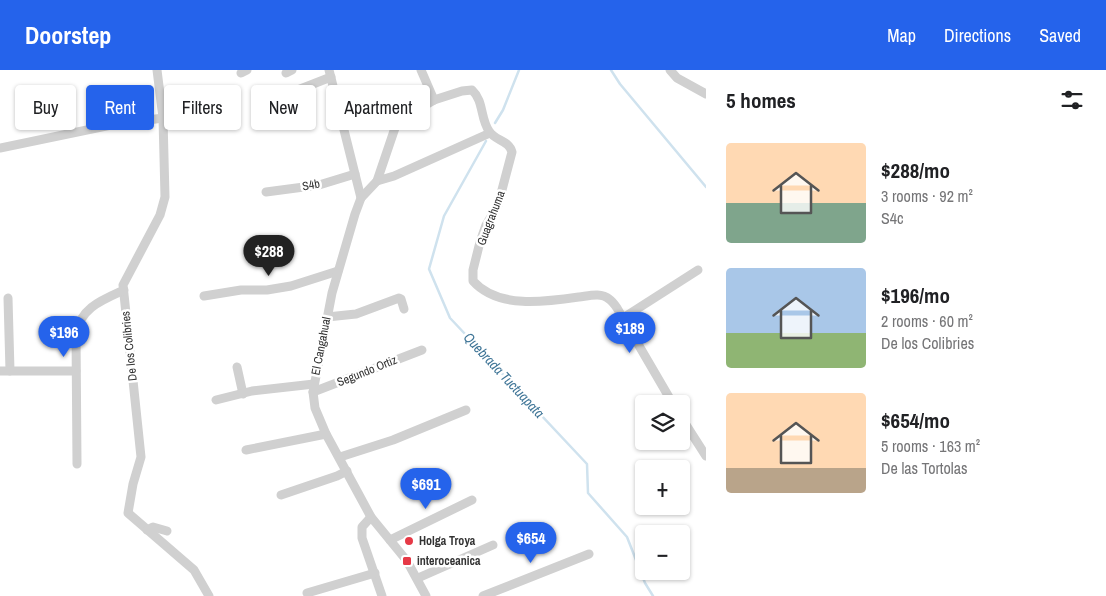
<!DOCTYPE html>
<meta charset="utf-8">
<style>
:root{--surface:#fff;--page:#f2f2f2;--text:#202124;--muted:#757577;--accent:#2563eb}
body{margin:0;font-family:"Archivo Narrow",sans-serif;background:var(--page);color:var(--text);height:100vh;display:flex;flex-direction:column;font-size:19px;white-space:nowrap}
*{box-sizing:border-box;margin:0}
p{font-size:16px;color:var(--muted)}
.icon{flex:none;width:28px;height:28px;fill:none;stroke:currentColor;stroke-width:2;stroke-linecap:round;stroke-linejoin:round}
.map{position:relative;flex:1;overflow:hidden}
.drawer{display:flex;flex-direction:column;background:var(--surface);width:400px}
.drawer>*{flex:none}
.hud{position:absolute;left:15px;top:15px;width:475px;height:45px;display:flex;gap:10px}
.buttons{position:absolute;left:635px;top:325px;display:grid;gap:10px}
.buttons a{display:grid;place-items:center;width:55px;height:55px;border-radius:5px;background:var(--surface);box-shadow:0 1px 4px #0004;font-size:25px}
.price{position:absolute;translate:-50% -42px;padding:0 11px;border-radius:18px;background:var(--accent);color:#fff;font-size:16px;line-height:32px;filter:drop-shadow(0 1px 2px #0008)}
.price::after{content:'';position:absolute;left:50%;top:30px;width:15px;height:11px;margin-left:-8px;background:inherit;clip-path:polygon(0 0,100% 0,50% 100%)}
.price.current{background:#222;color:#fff}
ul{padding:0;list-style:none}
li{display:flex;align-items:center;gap:15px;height:125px;padding:0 20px}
li span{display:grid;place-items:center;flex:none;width:140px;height:100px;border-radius:5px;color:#555}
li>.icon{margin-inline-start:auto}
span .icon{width:60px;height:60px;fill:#fffc;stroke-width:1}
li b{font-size:21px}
h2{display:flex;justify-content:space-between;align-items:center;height:60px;padding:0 20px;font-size:21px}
.pill{padding:0 18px;border-radius:5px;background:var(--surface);box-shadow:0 1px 4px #0004;font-size:18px;line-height:45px}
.pill.current{background:var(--accent);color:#fff}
header{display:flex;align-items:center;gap:30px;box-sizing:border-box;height:70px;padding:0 25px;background:var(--accent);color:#fff}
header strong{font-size:24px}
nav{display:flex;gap:28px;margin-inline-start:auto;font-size:18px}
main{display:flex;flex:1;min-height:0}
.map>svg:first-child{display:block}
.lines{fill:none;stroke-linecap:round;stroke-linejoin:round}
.stream{stroke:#cfe2ee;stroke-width:2.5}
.minor{stroke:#d0d0d0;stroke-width:9}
.poi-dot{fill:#e63946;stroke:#fff;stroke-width:2}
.labels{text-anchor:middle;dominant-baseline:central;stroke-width:5;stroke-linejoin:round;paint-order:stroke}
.street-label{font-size:12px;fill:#333;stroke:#fff}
.poi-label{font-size:12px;font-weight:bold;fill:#333;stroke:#fff;text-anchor:start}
.water-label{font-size:14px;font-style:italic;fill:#3f7597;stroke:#fff}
</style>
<header>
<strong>Doorstep</strong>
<nav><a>Map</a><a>Directions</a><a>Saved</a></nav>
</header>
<main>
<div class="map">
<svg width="706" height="526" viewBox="0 0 706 526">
<rect width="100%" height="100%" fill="#fff"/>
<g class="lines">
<g class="stream">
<polyline points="611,0 620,14 706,117"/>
<polyline points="495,53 503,40 519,0"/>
<polyline points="486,71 444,146 429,199 450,248 587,394 588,423 627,467 645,513 653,526"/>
</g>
<g class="minor">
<polyline points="157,0 163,48 165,127 160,145 123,215 141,387 133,414 128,443 194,500 209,526"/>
<polyline points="329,0 361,128"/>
<polyline points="421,0 434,30"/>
<polyline points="670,0 677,8 706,24"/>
<polyline points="241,3 247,0"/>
<polyline points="286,3 292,0"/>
<polyline points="274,53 268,37 268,33 272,30 331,7"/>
<polyline points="0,78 111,55 163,48"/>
<polyline points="377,111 394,106 490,63"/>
<polyline points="266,122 319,115 355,104"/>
<polyline points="204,226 241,220 267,220 291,216 338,201"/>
<polyline points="8,228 10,301"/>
<polyline points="327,247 356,244 399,228 401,229 404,239"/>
<polyline points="623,248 698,200"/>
<polyline points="237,297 243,324"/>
<polyline points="0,301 76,301"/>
<polyline points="313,322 422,280"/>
<polyline points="216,330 252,321 314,314"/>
<polyline points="681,347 706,386"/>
<polyline points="246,380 326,364"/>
<polyline points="340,387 393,370 466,340"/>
<path d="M77,394l-1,-130c4,-26 26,-34 48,-44"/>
<polyline points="281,425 337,406 347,401"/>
<polyline points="371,447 362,457 362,468 382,526"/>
<polyline points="147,460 153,457 167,461"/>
<polyline points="390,470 472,430"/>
<polyline points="418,508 493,475"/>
<polyline points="307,523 375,503"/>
<path d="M426,526l-19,-35 -36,-44 -13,-24 -32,-59 -11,-26 -2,-16 19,-99 23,-79 6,-16 16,-17 19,-56 7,-7 31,-18 28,-9 10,-1c12,11 8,28 17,41 6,10 20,9 23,21l-14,53 -12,20 -6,17 -7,28v11c25,28 72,21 106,16 9,-1 22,-5 30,2 3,2 6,6 8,9l56,96"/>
<polyline points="483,526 589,484"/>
</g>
</g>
<g class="poi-dot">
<circle cx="409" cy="471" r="5"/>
<rect x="402" y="486" width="10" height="10" rx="2.5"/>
</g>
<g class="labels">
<g class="street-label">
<text transform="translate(311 115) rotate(-10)">S4b</text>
<text transform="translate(491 148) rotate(-69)">Guagrahuma</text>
<text transform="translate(129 276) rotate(-96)">De los Colibries</text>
<text transform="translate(321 276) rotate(-79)">El Cangahual</text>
<text transform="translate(367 301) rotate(-22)">Segundo Ortiz</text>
</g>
<g class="poi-label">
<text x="419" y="471">Holga Troya</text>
<text x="417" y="491">interoceanica</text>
</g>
<g class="water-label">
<text transform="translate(504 305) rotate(47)">Quebrada Tuctuapata</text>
</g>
</g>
</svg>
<div class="buttons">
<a><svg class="icon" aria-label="layers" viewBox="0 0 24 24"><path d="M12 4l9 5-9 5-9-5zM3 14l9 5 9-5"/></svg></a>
<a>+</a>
<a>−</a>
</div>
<b class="price current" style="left:269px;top:207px">$288</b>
<b class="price" style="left:630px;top:284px">$189</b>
<b class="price" style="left:64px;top:288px">$196</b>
<b class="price" style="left:426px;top:440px">$691</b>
<b class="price" style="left:531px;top:494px">$654</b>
<div class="hud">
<a class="pill">Buy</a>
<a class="pill current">Rent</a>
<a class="pill">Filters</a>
<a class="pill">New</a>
<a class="pill">Apartment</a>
</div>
</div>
<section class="drawer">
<h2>5 homes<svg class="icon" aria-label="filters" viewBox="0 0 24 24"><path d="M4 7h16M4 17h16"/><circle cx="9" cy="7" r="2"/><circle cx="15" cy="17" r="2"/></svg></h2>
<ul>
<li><span style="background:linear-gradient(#ffd9b3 60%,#7fa58c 0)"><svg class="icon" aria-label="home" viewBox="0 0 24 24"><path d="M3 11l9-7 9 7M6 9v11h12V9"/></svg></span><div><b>$288/mo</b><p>3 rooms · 92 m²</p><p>S4c</p></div></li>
<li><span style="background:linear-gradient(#a9c7e8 65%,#8fb573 0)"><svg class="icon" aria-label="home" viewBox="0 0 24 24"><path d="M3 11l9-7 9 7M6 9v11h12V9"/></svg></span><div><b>$196/mo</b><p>2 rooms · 60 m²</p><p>De los Colibries</p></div></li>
<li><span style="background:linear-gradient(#ffd9b3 75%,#b9a48a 0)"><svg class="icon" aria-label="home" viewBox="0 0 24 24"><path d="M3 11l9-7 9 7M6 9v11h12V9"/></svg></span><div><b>$654/mo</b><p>5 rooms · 163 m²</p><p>De las Tortolas</p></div></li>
</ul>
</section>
</main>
